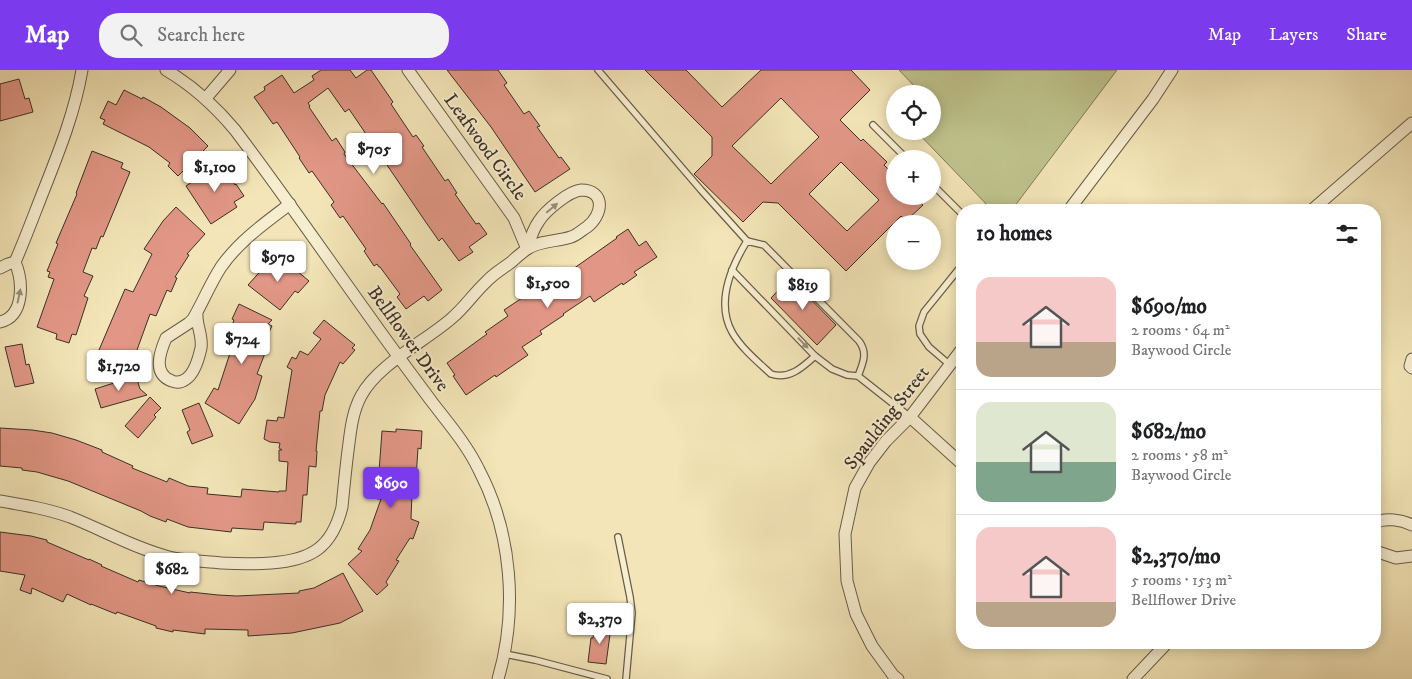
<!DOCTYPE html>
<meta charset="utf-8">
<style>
:root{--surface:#fff;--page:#f2f2f2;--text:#202124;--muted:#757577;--line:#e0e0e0;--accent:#7c3aed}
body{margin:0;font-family:"IM FELL DW Pica",serif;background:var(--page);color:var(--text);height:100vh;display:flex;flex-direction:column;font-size:19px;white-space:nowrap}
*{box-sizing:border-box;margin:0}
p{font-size:16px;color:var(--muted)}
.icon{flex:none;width:28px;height:28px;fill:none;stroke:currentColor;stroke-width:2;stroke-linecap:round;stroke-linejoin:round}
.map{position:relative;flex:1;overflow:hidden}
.details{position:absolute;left:956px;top:134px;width:425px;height:445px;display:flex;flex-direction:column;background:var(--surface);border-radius:20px;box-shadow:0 2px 12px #0003}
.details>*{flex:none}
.controls{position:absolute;left:886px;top:15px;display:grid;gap:10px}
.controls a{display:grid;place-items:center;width:55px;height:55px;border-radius:50%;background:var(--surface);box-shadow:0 2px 12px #0003;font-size:25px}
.price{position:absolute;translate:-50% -42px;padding:0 11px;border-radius:5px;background:#fff;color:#222;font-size:16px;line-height:32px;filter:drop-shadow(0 1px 2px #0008)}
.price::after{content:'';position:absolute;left:50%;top:30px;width:15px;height:11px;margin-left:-8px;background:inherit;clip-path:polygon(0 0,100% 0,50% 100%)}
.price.selected{background:var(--accent);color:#fff}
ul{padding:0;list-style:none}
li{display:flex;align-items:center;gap:15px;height:125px;padding:0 20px}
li+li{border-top:1px solid var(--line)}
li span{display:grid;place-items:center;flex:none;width:140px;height:100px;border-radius:15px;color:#555}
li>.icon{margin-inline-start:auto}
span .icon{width:60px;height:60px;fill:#fffc;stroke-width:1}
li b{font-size:21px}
h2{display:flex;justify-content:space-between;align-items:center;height:60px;padding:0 20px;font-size:21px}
header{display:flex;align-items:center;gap:30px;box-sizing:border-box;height:70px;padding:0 25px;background:var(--accent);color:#fff}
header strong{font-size:24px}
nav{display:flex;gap:28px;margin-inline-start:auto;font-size:18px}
.search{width:350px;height:45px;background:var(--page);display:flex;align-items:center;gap:12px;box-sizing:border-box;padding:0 18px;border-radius:20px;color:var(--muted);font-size:19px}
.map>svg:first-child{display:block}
.green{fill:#bfc38c;stroke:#7c7a59}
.building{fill:#e29786;stroke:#3a3026;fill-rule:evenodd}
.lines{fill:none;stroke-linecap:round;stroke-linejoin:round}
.service-casing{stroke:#685d4a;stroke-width:8}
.minor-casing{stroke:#685d4a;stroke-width:13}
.service{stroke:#f7eed0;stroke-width:5.5}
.minor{stroke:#f7eed0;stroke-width:11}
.oneway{fill:#988f7b}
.labels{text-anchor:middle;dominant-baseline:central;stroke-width:4;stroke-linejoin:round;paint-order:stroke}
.street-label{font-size:19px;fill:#3a3026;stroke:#f7eed0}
</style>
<header>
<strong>Map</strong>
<div class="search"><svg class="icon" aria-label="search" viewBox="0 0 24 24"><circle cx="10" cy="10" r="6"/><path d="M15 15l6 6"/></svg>Search here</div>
<nav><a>Map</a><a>Layers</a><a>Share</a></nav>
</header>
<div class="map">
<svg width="1412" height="609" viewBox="0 0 1412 609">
<rect width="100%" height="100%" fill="#f3e5b7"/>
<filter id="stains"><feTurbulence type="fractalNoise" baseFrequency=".004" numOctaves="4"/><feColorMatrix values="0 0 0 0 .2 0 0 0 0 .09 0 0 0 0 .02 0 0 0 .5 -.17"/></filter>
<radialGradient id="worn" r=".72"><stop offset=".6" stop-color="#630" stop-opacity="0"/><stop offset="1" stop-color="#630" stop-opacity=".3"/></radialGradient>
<polygon class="green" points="899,0 1117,0 1014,137 1013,140 992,140 916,61 932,61 932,24 919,24 920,22"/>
<g class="building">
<polygon points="321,0 350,0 356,8 367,0 371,0 393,32 391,34 413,67 416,65 424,76 422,77 445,111 448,109 457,123 455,124 476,154 479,153 487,164 469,177 473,182 459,191 442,168 439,171 425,151 349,39 345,42 328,18 308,33 310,36 309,37 332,71 336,68 345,82 344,84 382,134 383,133 411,174 410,175 442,220 428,231 424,226 406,239 397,227 400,224 380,197 379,197 377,194 374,196 364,181 366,179 343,146 340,148 331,135 334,132 312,101 309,103 299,88 300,87 277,52 273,54 254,27 265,20 264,17 282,5 294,23 314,10 312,6"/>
<polygon points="447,0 498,0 507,13 504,15 524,44 529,41 540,56 537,57 559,88 561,87 570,99 535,122 491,57"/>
<path d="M645,0h41l36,37 39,-37h90l19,20 -30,30 21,21 2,-2 24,23 -3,3 11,11v20h19l9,9 -17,16 -5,-5 -55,55 -68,-68 -15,-1 -20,20 -49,-48 18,-18v-19zM781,28l38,39 -48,47 -39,-38zM841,92l38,38 -32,31 -38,-37z"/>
<polygon points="19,9 25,29 29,28 33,42 0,51 0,14"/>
<polygon points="124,20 142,29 143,27 161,37 190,58 208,76 178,106 168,96 170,93 149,77 103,54 105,50 100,48 108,31 116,35"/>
<polygon points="92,81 123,93 121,98 130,102 103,167 101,166 96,179 92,178 83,202 93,206 84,226 88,228 76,265 72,264 69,273 56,269 57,264 37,257 54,209 48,207 50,202 47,201 58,174 56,173 77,124 76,123"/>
<polygon points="220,93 235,115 236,114 244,126 234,132 237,137 211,154 186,116"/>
<polygon points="176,137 205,164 187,184 189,185 175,207 177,208 171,222 167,220 156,246 150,244 137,280 131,301 99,291 102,281 99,280 125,219 133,222 152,184 144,179 163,151"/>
<polygon points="628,159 639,176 646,171 657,187 634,202 637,205 623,215 622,213 594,232 590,226 563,244 564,245 540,261 542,264 522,277 528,285 496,307 495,305 466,325 453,306 455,305 447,293 487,264 485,262 508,246 504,240 525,226 523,222 545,207 544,206 556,197 563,206 617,168 616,167"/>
<polygon points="274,186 287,198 290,195 309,211 298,223 295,221 280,240 248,215"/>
<polygon points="790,208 836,255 817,275 771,228"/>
<polygon points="239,234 272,250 268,254 272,256 262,276 267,278 257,304 262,306 255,329 239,354 205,333 214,318 218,320 231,280 224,277 234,250 232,249"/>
<polygon points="324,250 355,275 352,278 355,280 343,294 340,292 325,325 322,341 320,341 316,381 317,381 316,397 309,396 307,425 303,425 301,452 296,452 296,454 264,452 263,460 232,458 231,462 188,457 167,449 166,452 150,446 141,441 68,411 37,402 22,400 22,398 0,396 0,358 32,360 52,363 76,370 102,380 102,382 133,396 132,398 167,412 169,408 188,416 208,418 207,424 241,427 242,419 279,422 279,421 286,421 288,392 279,391 279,380 282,380 279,378 280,373 270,372 264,369 267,350 277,351 278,347 284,348 292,300 287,297 292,287 296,289 300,281 308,285 321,269 313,263"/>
<polygon points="22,274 26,295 29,294 34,313 15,317 5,277"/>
<polygon points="136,306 140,319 147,325 101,338 95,319"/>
<polygon points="150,327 161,338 154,345 156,347 138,368 125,356"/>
<polygon points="199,333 213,366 192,374 187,362 190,360 182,340"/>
<polygon points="396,359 422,361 421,379 418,378 415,424 412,423 411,449 419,452 413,469 410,468 396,490 399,491 386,512 388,515 377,525 348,494 362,481 358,479 370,460 381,429 377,429 382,361 396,362"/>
<polygon points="0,462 31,466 47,470 47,472 89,490 89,489 102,495 101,496 138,512 139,510 159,516 190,523 190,522 218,525 237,526 299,523 299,521 314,518 343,503 363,541 340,553 292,563 248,566 248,560 205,559 205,564 173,560 173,562 156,558 156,556 117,542 116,544 91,534 91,535 67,524 63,532 32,518 31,524 20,520 25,505 0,501"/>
<polygon points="595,555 611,557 606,594 588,592 591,568 593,568"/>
</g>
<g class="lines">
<defs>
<g id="service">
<polyline points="598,0 701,120 747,171"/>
<polyline points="873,55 907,89"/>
<polyline points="932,114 962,144"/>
<polyline points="732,200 815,286 832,299 847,305 858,306 910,347"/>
<path d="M815,286c-12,11 -26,24 -44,18 -13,-12 -30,-26 -39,-42 -16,-29 -1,-65 15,-91l17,4 95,96c9,12 4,22 -1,35"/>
<polyline points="950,295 929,277 920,264 919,256 924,242 962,195"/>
<polyline points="618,467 630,527 632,543 626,609"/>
<polyline points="505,584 535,590 607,609"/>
</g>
<g id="minor">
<path d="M166,0c27,16 49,36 69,60 47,62 91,126 137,190 19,27 40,55 60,82 17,22 35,43 47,68 33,63 39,141 19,209"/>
<polyline points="408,0 514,148 527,179"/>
<polyline points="206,28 230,0"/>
<polyline points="1069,140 1153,29 1172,0"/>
<polyline points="1312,140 1412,53"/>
<polyline points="0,198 8,194 15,192"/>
<path d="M197,243c-1,12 6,23 4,35 -2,9 -6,25 -15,31 -4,3 -9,4 -14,2 -20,-7 -12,-29 -6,-43l23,-15 4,-4c10,-17 17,-35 28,-52 18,-26 44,-44 69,-63"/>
<path d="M0,252c25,-6 23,-41 15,-60 11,-25 20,-50 30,-75 15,-38 30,-76 37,-117"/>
<polyline points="1412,289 1410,296 1412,298"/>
<polyline points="910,347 962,394"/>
<path d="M0,431c24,4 48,8 70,16 33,13 64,31 99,40 17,4 36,4 53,6 16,1 33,1 49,0 40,-3 61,-15 71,-56 2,-21 4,-42 7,-64 2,-16 4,-32 12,-47 17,-32 65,-55 91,-78 13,-11 22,-25 34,-36 7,-8 16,-13 24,-19 6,-5 11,-10 17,-14 14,-9 29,-7 44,-12 6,-2 11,-7 16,-10 16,-12 19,-37 -6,-37 -12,1 -36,21 -42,31 -6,8 -9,18 -12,28"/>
<path d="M1375,453c10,-6 27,-3 37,2"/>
<polyline points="1375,481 1396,488 1412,486"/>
<polyline points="898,609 893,605 872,576 856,544 847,511 845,464 855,418 869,393 886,371 910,347 962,279"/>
<polyline points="1133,609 1168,572"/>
</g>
</defs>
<use href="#service" class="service-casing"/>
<use href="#minor" class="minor-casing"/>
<use href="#service" class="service"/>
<use href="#minor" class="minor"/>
</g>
<defs><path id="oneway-solid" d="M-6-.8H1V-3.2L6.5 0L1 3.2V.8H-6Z" transform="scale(1.25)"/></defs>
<g class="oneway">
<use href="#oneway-solid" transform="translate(552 138) rotate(-40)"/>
<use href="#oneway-solid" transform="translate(19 226) rotate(-78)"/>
<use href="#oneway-solid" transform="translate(803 273) rotate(46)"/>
</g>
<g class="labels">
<g class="street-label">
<text transform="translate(485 77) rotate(54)">Leafwood Circle</text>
<text transform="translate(408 269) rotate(54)">Bellflower Drive</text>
<text transform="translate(887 348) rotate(-52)">Spaulding Street</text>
</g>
</g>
<rect width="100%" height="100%" filter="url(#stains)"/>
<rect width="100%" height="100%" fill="url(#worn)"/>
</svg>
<div class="controls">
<a><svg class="icon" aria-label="locate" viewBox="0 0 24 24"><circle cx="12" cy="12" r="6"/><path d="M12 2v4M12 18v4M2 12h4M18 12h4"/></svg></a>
<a>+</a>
<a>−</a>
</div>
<b class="price" style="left:374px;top:105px">$705</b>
<b class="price" style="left:215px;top:123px">$1,100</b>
<b class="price" style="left:278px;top:213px">$970</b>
<b class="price" style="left:548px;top:239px">$1,500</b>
<b class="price" style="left:803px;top:241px">$819</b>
<b class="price" style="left:242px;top:295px">$724</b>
<b class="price" style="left:119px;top:322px">$1,720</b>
<b class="price selected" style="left:391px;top:439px">$690</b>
<b class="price" style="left:172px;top:525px">$682</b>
<b class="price" style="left:600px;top:575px">$2,370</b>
<section class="details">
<h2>10 homes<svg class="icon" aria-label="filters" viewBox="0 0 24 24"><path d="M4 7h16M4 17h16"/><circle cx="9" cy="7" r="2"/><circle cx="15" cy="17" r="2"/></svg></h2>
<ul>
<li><span style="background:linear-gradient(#f6c9c9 65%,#b9a48a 0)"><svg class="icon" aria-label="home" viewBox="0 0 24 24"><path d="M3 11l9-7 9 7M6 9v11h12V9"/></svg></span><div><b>$690/mo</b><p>2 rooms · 64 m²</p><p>Baywood Circle</p></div></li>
<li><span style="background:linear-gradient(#dfe7d0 60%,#7fa58c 0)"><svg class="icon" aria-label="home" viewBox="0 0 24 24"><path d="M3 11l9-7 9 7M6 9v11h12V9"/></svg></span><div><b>$682/mo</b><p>2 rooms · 58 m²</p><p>Baywood Circle</p></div></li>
<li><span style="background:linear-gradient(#f6c9c9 75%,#b9a48a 0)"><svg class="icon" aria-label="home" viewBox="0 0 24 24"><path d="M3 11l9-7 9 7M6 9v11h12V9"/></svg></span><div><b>$2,370/mo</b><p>5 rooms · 153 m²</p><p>Bellflower Drive</p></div></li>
</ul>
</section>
</div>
